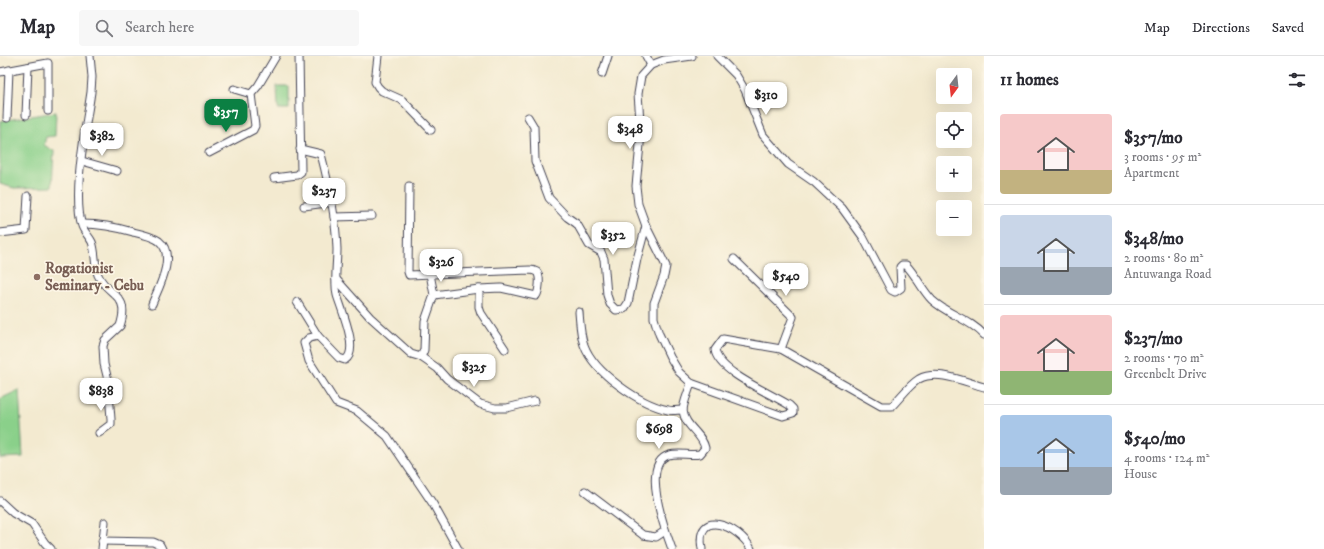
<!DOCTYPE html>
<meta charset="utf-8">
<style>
:root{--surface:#fff;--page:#f7f7f7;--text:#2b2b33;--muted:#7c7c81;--line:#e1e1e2;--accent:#0b8043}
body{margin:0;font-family:"IM FELL DW Pica",serif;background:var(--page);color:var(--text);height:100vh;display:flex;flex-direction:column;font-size:15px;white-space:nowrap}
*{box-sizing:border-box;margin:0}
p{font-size:13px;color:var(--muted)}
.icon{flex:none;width:22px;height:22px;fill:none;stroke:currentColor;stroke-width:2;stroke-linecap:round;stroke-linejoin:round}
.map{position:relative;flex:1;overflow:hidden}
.sheet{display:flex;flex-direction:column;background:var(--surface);width:340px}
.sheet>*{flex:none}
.needle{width:26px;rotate:195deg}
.fabs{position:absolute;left:936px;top:12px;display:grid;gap:8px}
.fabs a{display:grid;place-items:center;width:36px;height:36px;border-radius:4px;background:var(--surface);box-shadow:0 4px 16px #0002;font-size:20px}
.price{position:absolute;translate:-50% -34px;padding:0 9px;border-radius:8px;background:#fff;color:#222;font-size:13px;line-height:26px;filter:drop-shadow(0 1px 2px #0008)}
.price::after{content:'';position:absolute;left:50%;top:24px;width:12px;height:9px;margin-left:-6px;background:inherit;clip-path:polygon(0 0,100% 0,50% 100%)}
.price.current{background:var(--accent);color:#fff}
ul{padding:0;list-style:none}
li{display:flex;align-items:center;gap:12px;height:100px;padding:0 16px}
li+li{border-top:1px solid var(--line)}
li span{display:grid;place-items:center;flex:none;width:112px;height:80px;border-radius:4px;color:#555}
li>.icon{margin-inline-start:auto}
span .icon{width:48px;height:48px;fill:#fffc;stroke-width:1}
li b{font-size:17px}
h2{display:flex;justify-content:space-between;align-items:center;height:48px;padding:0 16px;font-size:17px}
header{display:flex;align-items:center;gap:24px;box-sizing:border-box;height:56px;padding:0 20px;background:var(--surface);border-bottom:1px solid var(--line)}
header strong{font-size:19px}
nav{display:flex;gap:22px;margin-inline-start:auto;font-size:14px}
.search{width:280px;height:36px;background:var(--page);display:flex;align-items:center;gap:10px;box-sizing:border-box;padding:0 14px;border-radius:4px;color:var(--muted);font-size:15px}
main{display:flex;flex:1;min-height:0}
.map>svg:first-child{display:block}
.green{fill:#8ad08a;stroke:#567962}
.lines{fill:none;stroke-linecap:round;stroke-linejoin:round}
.street-casing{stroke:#414051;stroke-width:9}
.street{stroke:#fff;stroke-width:7}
.education-dot{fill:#8d6e63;stroke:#fcf5e5;stroke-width:1.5}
.labels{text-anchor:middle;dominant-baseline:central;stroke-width:3.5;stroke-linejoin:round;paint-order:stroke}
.education-label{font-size:15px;font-weight:bold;fill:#785e54;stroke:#fcf5e5;text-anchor:start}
</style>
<header>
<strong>Map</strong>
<div class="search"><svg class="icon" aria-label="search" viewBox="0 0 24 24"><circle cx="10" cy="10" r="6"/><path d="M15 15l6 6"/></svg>Search here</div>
<nav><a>Map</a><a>Directions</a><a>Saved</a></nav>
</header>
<main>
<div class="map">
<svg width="984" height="493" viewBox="0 0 984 493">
<rect width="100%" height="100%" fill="#fcf5e5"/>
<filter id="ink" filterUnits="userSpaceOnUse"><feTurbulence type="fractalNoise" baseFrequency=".025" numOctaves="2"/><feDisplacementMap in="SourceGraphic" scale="8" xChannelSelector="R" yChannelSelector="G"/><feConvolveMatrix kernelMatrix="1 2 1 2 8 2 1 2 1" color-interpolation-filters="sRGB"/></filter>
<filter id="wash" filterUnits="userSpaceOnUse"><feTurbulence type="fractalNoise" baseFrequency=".012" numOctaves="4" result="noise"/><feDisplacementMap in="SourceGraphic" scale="16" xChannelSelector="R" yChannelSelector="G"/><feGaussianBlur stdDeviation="0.9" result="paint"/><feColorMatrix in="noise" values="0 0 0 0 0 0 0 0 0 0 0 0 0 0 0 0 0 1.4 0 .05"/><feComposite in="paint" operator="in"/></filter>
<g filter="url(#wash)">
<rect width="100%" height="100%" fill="#f3ead0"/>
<g class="green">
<polygon points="277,30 289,30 289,53 278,53"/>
<polygon points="56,56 55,80 46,81 44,89 54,95 52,131 14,132 0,128 0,65"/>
<polygon points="19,334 23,401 0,402 0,343"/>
</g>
</g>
<g filter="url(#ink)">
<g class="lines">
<defs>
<g id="street">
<path d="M90,0l2,21 -1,15c-5,35 -19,102 -9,134 2,6 7,10 10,16 4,10 2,22 6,33 10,22 33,18 22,51l-15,14 -2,6 1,18 4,16 3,39v5l-12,9"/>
<polyline points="378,0 375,26 378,31 382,35 402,44 431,74"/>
<polyline points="646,0 651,9"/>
<path d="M692,0l-28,4 -13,5 -10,11 -3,18 3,40 -5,52 2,18 8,22 20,40 -2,10 -10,27v15l5,16 11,23 9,15 12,11 92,33 10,-3v-4l-4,-4c-19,-12 -71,-33 -74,-55l8,-11 58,10 100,57h11c8,-8 17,-21 27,-27 19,-10 46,3 65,8"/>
<path d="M717,0l19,19 9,15 18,45 25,29 26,18 28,26 21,29 28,53 4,2 6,-4 -1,-21 2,-2h4c10,10 16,25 26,35 16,15 38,19 52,35"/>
<polyline points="0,16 48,7 48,55"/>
<polyline points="602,18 608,0"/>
<polyline points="234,33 251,38"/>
<polyline points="26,59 28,11"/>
<polyline points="528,61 534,71 535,105 549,142 567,161 577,168 589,189 601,196 604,203 607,239 610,248 616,254 624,253 628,247 637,203 646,170"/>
<polyline points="7,62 9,14"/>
<path d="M300,93l21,5c8,31 15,62 16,95 0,15 -3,32 0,46 4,14 23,56 8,65l-6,-2 -21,-22 -9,2 -5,5 5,18 27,42 21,8 30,25 46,68 25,45"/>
<polyline points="209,97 253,74 255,70 251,38 258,30 276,0"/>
<polyline points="82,105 117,115"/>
<polyline points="274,122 297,119 301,116 299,0"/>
<path d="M409,130l-1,86 1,3 121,-5c2,0 5,1 7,2 4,5 2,20 -1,24l-35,-8 -22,1 -45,6"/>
<polyline points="304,150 333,146"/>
<polyline points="334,161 372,160"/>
<path d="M82,168c18,0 34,3 51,8 9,2 19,4 26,9 18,14 -1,48 -7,63"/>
<polyline points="0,177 26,174 28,140"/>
<polyline points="734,203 793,261 781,293"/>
<polyline points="336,223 370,261 411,298 421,301 437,312 447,323 480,348 495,352 507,352 535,345"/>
<polyline points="479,233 479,251 481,257 505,293"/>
<polyline points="297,246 318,280"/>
<path d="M579,256c1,11 1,22 5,33 10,28 56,59 84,65 4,1 10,0 15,0"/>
<polyline points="421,301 424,294 425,265 434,239 430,218"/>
<polyline points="585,435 643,479 656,481 665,475"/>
<polyline points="0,445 13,457 32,468 45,487 51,493"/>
<polyline points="102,485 153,486 160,489 162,493"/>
<polyline points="102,493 105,466"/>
<path d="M672,493c-7,-19 -32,-86 -3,-94 10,-3 21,1 31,-1l5,-6c-3,-15 -20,-21 -22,-37 0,-8 6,-20 8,-28"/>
<path d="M702,493c-8,-42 38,-23 49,0"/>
</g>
</defs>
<use href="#street" class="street-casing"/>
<use href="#street" class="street"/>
</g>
</g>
<circle class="education-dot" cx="37" cy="221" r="4"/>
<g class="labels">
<g class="education-label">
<text x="45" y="212">Rogationist<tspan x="45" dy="17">Seminary - Cebu</tspan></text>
</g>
</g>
</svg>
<div class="fabs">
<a><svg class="needle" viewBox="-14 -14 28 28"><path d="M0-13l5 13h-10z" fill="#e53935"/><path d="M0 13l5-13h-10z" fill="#7c7c81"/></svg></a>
<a><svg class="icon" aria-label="locate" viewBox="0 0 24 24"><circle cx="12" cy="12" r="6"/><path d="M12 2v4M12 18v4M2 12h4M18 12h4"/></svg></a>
<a>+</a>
<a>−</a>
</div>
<b class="price" style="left:766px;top:60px">$310</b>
<b class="price current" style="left:226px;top:77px">$357</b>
<b class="price" style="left:630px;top:94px">$348</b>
<b class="price" style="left:102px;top:101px">$382</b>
<b class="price" style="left:324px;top:156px">$237</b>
<b class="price" style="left:613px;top:200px">$352</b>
<b class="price" style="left:441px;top:227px">$326</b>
<b class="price" style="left:786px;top:241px">$540</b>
<b class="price" style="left:474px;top:332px">$325</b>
<b class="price" style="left:101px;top:356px">$838</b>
<b class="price" style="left:659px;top:394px">$698</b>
</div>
<section class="sheet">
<h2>11 homes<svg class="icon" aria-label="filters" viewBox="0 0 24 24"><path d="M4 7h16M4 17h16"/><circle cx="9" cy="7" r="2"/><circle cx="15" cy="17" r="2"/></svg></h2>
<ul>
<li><span style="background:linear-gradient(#f6c9c9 70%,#c2b280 0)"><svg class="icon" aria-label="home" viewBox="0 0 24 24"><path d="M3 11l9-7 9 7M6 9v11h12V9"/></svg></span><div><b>$357/mo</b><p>3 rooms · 95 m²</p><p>Apartment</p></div></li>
<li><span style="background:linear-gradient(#c9d6e8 65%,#9aa5b1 0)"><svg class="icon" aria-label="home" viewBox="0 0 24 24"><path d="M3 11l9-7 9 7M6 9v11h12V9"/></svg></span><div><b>$348/mo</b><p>2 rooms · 80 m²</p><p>Antuwanga Road</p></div></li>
<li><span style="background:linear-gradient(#f6c9c9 70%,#8fb573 0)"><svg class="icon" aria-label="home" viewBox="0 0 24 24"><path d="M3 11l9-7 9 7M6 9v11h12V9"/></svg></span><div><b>$237/mo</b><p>2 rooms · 70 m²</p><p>Greenbelt Drive</p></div></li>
<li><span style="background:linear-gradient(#a9c7e8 65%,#9aa5b1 0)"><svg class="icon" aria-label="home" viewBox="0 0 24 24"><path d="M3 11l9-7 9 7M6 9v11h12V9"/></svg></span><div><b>$540/mo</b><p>4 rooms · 124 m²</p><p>House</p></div></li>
</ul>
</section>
</main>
